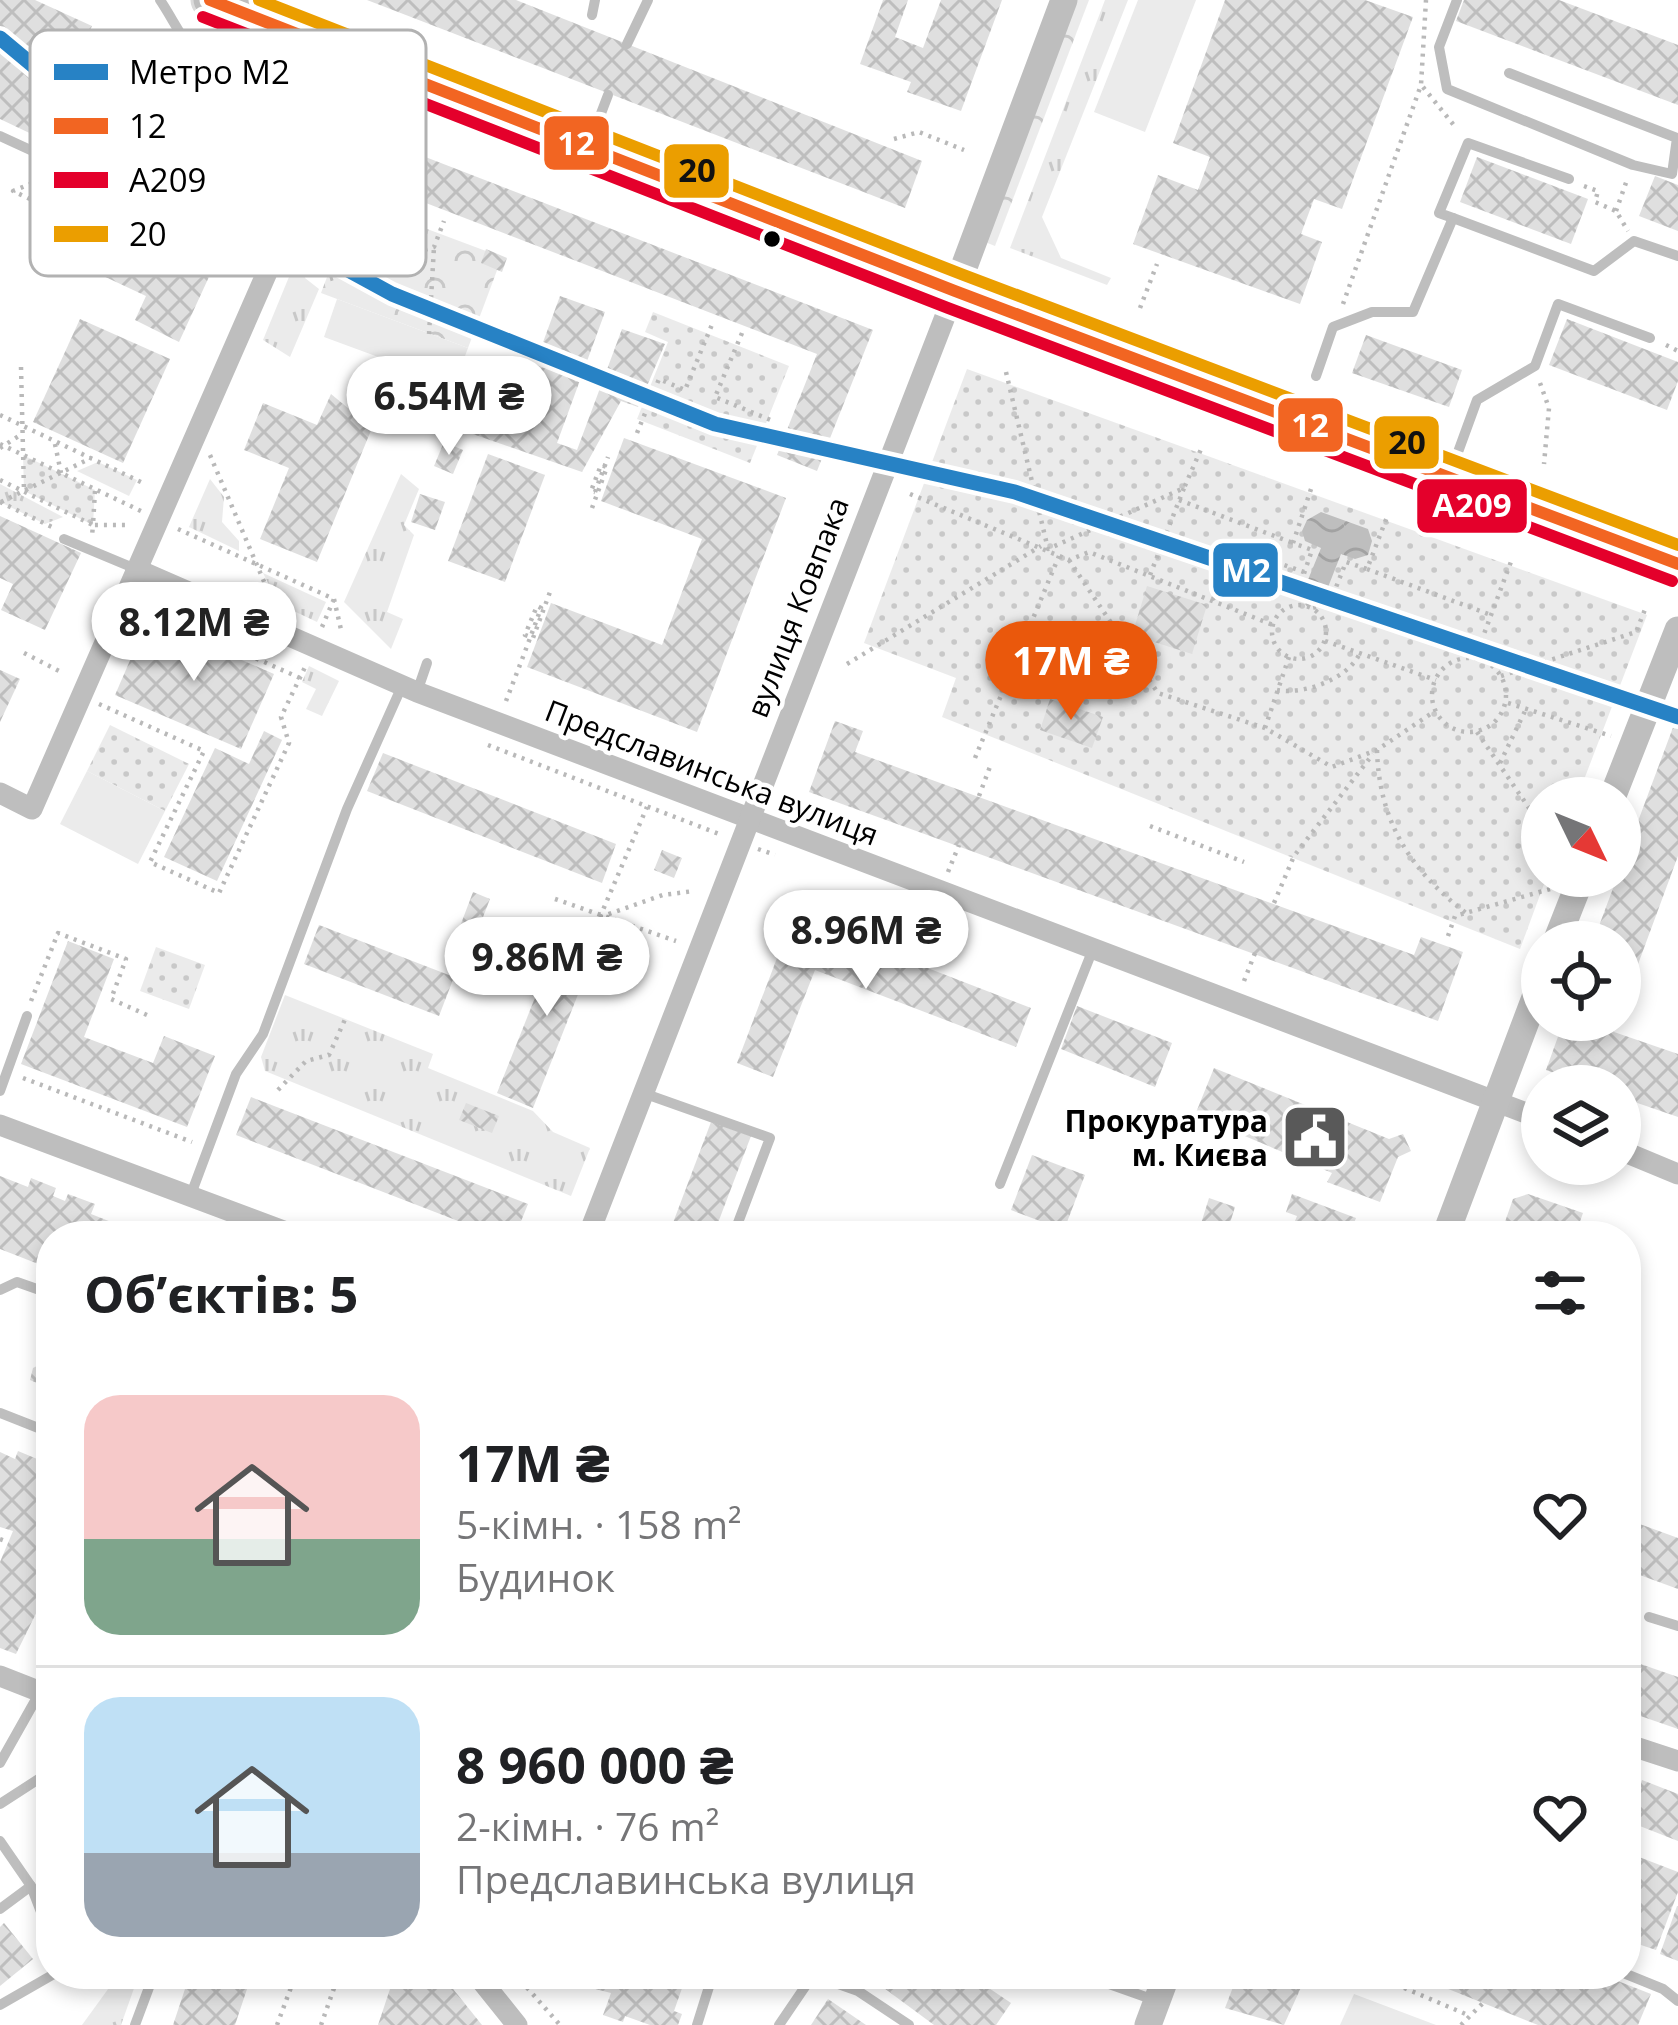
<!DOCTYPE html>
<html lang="uk">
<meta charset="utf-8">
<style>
:root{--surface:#fff;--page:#f2f2f2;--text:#202124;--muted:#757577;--line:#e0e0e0;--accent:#ea580c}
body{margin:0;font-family:"Open Sans",sans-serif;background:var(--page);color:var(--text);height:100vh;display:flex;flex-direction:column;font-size:45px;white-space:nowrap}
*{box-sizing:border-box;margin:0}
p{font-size:39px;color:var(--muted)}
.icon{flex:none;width:66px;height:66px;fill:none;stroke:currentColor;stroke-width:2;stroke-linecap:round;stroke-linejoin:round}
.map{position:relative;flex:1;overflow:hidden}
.drawer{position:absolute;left:36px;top:1221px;width:1605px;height:768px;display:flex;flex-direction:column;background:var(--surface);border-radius:48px;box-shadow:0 6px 18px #0003}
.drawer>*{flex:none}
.needle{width:78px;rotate:133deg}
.fabs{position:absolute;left:1521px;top:777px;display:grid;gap:24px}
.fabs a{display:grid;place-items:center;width:120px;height:120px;border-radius:50%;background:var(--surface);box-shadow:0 6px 18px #0003;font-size:60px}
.price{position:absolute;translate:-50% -102px;padding:0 27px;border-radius:42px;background:#fff;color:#222;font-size:39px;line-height:78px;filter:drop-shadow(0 3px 6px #0008)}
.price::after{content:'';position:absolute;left:50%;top:72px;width:36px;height:27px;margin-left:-18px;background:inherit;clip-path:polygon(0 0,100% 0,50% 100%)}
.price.selected{background:var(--accent);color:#fff}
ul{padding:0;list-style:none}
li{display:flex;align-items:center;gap:36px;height:300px;padding:0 48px}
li+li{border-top:3px solid var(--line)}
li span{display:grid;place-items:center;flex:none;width:336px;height:240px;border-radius:36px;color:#555}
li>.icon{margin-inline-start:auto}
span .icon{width:144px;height:144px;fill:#fffc;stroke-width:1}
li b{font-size:51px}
h2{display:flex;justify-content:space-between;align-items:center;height:144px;padding:0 48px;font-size:51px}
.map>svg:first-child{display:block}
.grass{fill:url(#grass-tufts)}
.forest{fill:url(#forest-crowns)}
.park{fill:url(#park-dots)}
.pitch{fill:#ebebeb}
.water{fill:url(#water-waves)}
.building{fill:url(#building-cross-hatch)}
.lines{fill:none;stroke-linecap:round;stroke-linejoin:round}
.primary-casing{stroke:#dbdbdb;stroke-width:39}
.path{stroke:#b9b9b9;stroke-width:4.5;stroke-dasharray:3 6;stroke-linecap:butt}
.service{stroke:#bebebe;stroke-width:10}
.minor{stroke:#bebebe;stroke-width:21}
.tertiary{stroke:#bebebe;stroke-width:27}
.primary{stroke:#bebebe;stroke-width:33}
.path-bridge{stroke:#b9b9b9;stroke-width:4.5;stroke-dasharray:3 6;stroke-linecap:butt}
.bus-1-casing{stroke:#fff;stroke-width:21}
.bus-2-casing{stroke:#fff;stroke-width:21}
.bus-3-casing{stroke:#fff;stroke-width:21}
.bus-1{stroke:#f26522;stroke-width:12}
.bus-2{stroke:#e4002b;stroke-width:12}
.bus-3{stroke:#eb9e00;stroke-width:12}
.metro-1-casing{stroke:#fff;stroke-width:24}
.metro-1{stroke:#2782c5;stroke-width:15}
.bus-dot{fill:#000;stroke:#fff;stroke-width:4.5}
.labels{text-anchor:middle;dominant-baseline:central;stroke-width:9;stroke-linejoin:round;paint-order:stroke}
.street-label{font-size:30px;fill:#000;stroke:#fff}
.poi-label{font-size:30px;font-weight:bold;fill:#000;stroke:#fff;text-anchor:end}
.key{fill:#fff;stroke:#b2b2b2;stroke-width:3}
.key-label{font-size:33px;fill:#000}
.line-badge{stroke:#fff;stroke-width:4.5}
.badge-label{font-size:33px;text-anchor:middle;font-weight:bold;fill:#fff}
.pale-badge-label{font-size:33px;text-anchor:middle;font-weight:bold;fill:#111}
</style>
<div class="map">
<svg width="1678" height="2025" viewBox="0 0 1678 2025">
<defs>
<pattern id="grass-tufts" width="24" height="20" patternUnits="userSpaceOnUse" patternTransform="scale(3)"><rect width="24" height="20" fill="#ebebeb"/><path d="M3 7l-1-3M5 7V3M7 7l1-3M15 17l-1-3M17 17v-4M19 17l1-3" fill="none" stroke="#c8c8c8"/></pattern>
<pattern id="forest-crowns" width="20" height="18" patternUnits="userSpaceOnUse" patternTransform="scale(3)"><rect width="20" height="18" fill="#ebebeb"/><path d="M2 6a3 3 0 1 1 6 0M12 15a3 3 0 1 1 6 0" fill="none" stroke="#c8c8c8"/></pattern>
<pattern id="park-dots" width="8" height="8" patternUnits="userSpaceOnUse" patternTransform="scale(3)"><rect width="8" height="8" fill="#ebebeb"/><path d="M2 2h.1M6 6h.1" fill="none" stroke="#c8c8c8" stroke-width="1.8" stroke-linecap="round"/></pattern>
<pattern id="water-waves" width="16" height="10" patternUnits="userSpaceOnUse" patternTransform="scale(3)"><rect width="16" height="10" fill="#bebebe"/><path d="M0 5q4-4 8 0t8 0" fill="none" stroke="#a2a2a2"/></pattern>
<pattern id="building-cross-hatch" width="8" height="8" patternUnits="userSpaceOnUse" patternTransform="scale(3)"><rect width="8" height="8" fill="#dfdfdf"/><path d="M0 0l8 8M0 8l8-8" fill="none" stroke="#bebebe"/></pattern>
</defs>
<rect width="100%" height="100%" fill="#fff"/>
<g class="grass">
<polygon points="1105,0 1128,0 1042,217 1061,258 1111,278 1107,285 1010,248"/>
<polygon points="326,187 337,191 305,278 319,289 290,357 263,340"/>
<polygon points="98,462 137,480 129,496 77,471"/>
<polygon points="401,474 419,489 404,525 414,535 387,612 403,619 391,649 344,602"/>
<polygon points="210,479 224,497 222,522 239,541 239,551 189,527"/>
<polygon points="0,484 63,517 45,524 0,502"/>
<polygon points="263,573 326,602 317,622 279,604"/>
<polygon points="152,595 233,632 228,643 147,605"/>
<polygon points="309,666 339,681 322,716 306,709 316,689 302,682"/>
<polygon points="285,995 433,1054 428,1068 533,1111 553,1132 590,1148 571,1196 265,1071 261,1057"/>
<polygon points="119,1974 138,1977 121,2025 82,2025"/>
</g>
<g class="forest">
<polygon points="1077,0 1089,0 995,246 985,242"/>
<polygon points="355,202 502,257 468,348 321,293"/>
</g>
<g class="park">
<polygon points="653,312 789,366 750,463 637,419 668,342 645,332"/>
<polygon points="967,369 1647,615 1577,798 1542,798 1542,876 1547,876 1520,949 942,717 956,678 864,643"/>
<polygon points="23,455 95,490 93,525 24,491"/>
<polygon points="110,725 189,764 165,811 87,771"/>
<polygon points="156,947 205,965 189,1009 140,991"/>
</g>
<g class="pitch">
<polygon points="1138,0 1196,0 1145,132 1094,112"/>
<polygon points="337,299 468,348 454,385 324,337"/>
<polygon points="87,771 165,811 138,864 60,824"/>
<polygon points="1354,1994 1436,2025 1340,2025"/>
</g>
<polygon class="water" points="1321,512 1368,529 1372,541 1368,555 1355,559 1341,554 1323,600 1303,592 1321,548 1305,541 1302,531 1307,520"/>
<g class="building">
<polygon points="0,0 35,0 92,26 40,138 0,119"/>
<polygon points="367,0 516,0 922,161 905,208"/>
<polygon points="883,0 908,0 895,37 923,48 941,0 1002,0 961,111 907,92 911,82 860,64"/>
<polygon points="1225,0 1365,0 1413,17 1342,209 1314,199 1301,234 1322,242 1300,304 1133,244 1158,175 1198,190 1210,157 1173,143"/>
<polygon points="1464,0 1559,0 1678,45 1678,105 1456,21"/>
<polygon points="366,134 873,330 817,471 777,455 817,354 351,174"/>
<polygon points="1477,157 1588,199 1571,244 1460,202"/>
<polygon points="1655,176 1678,185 1678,231 1639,216"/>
<polygon points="105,215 214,266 179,342 135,320 146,296 82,266"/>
<polygon points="486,249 507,258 502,272 481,263"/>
<polygon points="560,296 605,312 557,443 577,450 622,329 665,344 638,407 621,401 582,472 384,403 392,380 513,424"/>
<polygon points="80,319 170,359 123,463 33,422"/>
<polygon points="1567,319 1678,362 1678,381 1667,410 1549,365"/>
<polygon points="1366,335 1462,370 1449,407 1352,373"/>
<polygon points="331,394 372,428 317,562 260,539 289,468 244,450 263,403 317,425"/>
<polygon points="624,438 786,498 697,732 527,667 551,603 662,645 702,539 601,501"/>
<polygon points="444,442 463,450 453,474 434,466"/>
<polygon points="488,454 545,475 505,582 448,561"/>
<polygon points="420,494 445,502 435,530 411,522"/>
<polygon points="0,516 81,553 45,630 1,610 13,584 0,578"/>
<polygon points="1147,586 1207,605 1192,654 1132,635"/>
<polygon points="148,619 274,674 241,749 115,695"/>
<polygon points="0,670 20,679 0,722"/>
<polygon points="1050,699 1103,717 1092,748 1040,730"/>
<polygon points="1678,714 1678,856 1620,1013 1620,942 1593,942"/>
<polygon points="835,721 863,731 855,752 1414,955 1421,937 1463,952 1438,1021 809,792"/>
<polygon points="264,731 282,740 217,881 164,857 215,748 249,764"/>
<polygon points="383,753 616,844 602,883 367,791"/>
<polygon points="662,850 682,858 674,878 654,870"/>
<polygon points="473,892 490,899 473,943 456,937"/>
<polygon points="793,916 1031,1008 1016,1047 815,970 773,1077 737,1063"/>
<polygon points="319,925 454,977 439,1016 304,964"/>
<polygon points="562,930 598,944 533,1108 497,1093"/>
<polygon points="68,941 114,959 84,1037 153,1063 164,1036 215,1056 187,1127 21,1064"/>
<polygon points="1077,1006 1172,1043 1155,1087 1061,1049"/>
<polygon points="1564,1020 1618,1020 1614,1032 1678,1054 1678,1117 1620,1097 1620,1086 1591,1086 1546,1070"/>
<polygon points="1214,1068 1389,1139 1403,1134 1411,1151 1398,1157 1380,1202 1327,1182 1332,1173 1195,1115"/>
<polygon points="251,1097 528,1204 515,1236 497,1236 236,1135"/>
<polygon points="466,1103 499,1116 492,1133 459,1120"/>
<polygon points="711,1122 751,1136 713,1236 668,1236"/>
<polygon points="1032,1155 1085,1175 1064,1230 1011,1210"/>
<polygon points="0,1176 28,1187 31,1178 56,1188 53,1196 65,1201 68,1194 95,1204 91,1214 139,1233 143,1223 160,1229 158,1236 51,1236 51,1269 0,1249"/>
<polygon points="1292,1194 1356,1218 1349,1236 1289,1236 1297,1216 1286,1212"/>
<polygon points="1528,1194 1583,1213 1575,1236 1500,1236 1513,1199"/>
<polygon points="1209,1198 1235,1207 1226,1236 1199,1230"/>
<polygon points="51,1359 51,1397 41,1393 44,1386 30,1380 33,1368"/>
<polygon points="18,1451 42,1461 51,1503 51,1555 40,1583 49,1587 16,1654 0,1648 0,1562 13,1531 0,1527 0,1452 15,1459"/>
<polygon points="1626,1519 1678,1538 1678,1589 1626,1570"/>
<polygon points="1626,1659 1678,1677 1678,1729 1626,1711"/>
<polygon points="1642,1780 1678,1794 1678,1841 1627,1821"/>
<polygon points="1626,1852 1678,1872 1678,1892 1656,1950 1626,1940"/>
<polygon points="1677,1906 1678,1906 1678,1961 1660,1954"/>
<polygon points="4,1923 33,1959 0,1986 0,1927"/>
<polygon points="190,1974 252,1974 235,2025 173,2025"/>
<polygon points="395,1974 445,1979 482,2025 378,2025"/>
<polygon points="571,1974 687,1974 674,2011 682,2014 678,2025 650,2025 625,2016 623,2022 603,2015 611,1993 568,1982"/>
<polygon points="865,1974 968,1974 1011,2003 996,2025 934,2025"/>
<polygon points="1238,1974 1307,1974 1284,2025 1225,2008"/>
<polygon points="1411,1974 1600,1974 1651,1994 1638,2025 1538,2025"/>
<polygon points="828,1999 866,2025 811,2025"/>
</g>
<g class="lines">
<defs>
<polyline id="primary" points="210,0 955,291 1678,564"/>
</defs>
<use href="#primary" class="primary-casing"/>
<g class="path">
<polyline points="1423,87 1457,129"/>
<polyline points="894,139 919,132 964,150"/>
<polyline points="1584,186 1598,191 1595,202 1616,211 1628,231"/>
<polyline points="30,199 13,191 50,176"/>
<polyline points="1616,211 1628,177"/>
<polyline points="330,279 434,247 444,221"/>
<polyline points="1343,304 1421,85 1426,0"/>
<polyline points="1140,308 1157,264"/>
<polyline points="742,333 715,397 773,421"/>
<polyline points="429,334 434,247"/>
<polyline points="1666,345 1678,351"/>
<polyline points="21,367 24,491"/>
<polyline points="1006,372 1048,549 1184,488 1202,447"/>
<polyline points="1540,383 1549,408 1544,464"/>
<polyline points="0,415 143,483"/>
<polyline points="637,433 659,379 685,390 713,322"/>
<polyline points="0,444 141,511"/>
<polyline points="55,444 61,473"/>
<polyline points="0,448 22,434"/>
<polyline points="210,455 274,605"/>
<polyline points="0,480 93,525 92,536"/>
<polyline points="1311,489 1293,543 1312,550 1298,591 1311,608 1329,605 1346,562 1367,569 1387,517"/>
<polyline points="95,491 93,525 125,525"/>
<polyline points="595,492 608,457"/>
<polyline points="910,494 1069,560 1089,552 1273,625"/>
<polyline points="1179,500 1293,543"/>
<polyline points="0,502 52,527"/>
<polyline points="1,502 91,458"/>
<polyline points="178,529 332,598"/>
<polyline points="1069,560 1158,693 1265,728 1332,767 1377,750 1435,711"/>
<polyline points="1367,569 1491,615"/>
<polyline points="1150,575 1184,488"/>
<polyline points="334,599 342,634"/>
<polyline points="1212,599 1281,564 1304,572"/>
<circle cx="1299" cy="632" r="27"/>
<polyline points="141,607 300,678"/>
<polyline points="322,627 334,599"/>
<polyline points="1325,641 1436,680"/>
<polyline points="24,653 61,672"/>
<circle cx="1469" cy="695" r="37"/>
<polyline points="1475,658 1512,559"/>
<polyline points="847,664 1041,546"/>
<polyline points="1501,676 1636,632 1646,607"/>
<path d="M1277,690c27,5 71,-11 83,-37"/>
<path d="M506,701c12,-31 24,-62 35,-93l-4,-2 -12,29 8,3 17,-46"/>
<polyline points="1508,703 1611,736"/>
<polyline points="99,704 204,751 150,862 219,893 289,743 281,717 306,665"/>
<polyline points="1265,728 1289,657"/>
<polyline points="1477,732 1542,827"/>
<polyline points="488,745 719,834"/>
<path d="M1377,750c2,71 33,120 89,163"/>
<polyline points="975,758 1059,556"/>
<polyline points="1500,763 1526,709"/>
<polyline points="979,796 991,764"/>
<polyline points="1150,826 1244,862"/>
<polyline points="758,849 775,855"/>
<polyline points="948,872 959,845"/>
<polyline points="555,899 676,941"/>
<polyline points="1274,903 1294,856 1373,754"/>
<polyline points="600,917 647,807"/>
<polyline points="600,917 663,895 694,891"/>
<polyline points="1448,936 1455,916 1550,889"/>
<polyline points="1244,981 1255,953"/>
<polyline points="31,1001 58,933 126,959 111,999 147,1015"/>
<polyline points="23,1078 192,1142"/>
<polyline points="278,1090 306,1061 329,1055 347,1015"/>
<polyline points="0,1539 8,1542"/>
<polyline points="50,1559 51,1559"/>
<polyline points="40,1669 51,1641"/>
<polyline points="515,1974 560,2025"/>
<polyline points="1371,1974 1468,2015"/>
<polyline points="277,2025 296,1974"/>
<polyline points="321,2025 339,1974"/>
<polyline points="1461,2025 1484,2002"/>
</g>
<g class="service">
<path d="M160,0c13,19 26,48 44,63 38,34 106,25 142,-1"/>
<polyline points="1457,0 1439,47 1447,89 1633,165 1672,174 1677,138 1509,73"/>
<polyline points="592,15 595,0"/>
<polyline points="627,44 648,0"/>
<polyline points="0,136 272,261"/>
<polyline points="589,145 608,95"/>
<polyline points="1453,218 1439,213 1468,143 1569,179"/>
<polyline points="1316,376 1333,327 1372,312 1413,312 1453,218 1594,271 1634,241 1678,256"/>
<polyline points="1450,474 1477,400 1535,366 1558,304 1650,338"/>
<polyline points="64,539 136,569"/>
<polyline points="417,692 427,663"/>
<polyline points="0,1091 27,1016"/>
<polyline points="643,1093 770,1138 733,1236"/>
<polyline points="1000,1184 1093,949"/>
<polyline points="190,1197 236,1074 263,1034 347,809 402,686"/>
<polyline points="0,1290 17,1282 51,1294"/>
<polyline points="0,1413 51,1433"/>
<polyline points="1649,1617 1678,1626"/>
<polyline points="0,1763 40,1692"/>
<polyline points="0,1804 51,1771"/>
<polyline points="0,1841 31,1886 0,1909"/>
<polyline points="31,1886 51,1938"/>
<polyline points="1081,1974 1157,2001"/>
<polyline points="1626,1974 1663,1989 1678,2001"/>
<polyline points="0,2005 54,1974"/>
<polyline points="135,2025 154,1974"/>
<polyline points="697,2025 713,1974"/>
<polyline points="779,2025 813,1975 858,1991 909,2025"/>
</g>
<g class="minor">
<polyline points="136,569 417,692 1542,1119"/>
<polyline points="0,793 32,809 360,60"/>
<polyline points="0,1125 297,1236"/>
<polyline points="1620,1150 1678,1174"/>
<polyline points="588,1236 955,291"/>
<polyline points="0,1676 51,1696"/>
<polyline points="1626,1744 1678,1761"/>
<polyline points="476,1974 517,2025"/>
</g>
<g class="tertiary">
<polyline points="955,291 1064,0"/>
<polyline points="1612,798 1678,630"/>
<polyline points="1556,942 1582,876"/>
<polyline points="1445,1236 1542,979"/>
<polyline points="1148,2025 1167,1974"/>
</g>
<use href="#primary" class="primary"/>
<polyline class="path-bridge" points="592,508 607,467 601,465 591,491 595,492"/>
<defs>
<polyline id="bus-1" points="210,0 955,291 1678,564"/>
<polyline id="bus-2" points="203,17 948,308 1672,581"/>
<polyline id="bus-3" points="259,0 961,274 1678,545"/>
</defs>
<use href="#bus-1" class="bus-1-casing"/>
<use href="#bus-2" class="bus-2-casing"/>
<use href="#bus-3" class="bus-3-casing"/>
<use href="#bus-1" class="bus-1"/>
<use href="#bus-2" class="bus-2"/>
<use href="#bus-3" class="bus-3"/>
<defs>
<polyline id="metro-1" points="0,38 145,159 392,294 715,424 1015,492 1678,717"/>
</defs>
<use href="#metro-1" class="metro-1-casing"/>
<use href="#metro-1" class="metro-1"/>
</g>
<defs>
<symbol id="civic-square" viewBox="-11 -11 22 22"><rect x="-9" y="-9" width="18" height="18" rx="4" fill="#595959" stroke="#fff"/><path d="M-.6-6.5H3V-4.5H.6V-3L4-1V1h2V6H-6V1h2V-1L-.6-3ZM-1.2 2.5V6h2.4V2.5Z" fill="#fff"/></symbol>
</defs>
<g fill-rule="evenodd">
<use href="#civic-square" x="1277" y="1099" width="76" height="76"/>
</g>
<circle class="bus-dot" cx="772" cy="239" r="10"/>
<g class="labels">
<g class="street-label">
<text transform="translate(797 607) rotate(-69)">вулиця Ковпака</text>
<text transform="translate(712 772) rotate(21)">Предславинська вулиця</text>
</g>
<g class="poi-label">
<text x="1268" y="1120">Прокуратура<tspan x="1268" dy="34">м. Києва</tspan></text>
</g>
</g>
<rect x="30" y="30" width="396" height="246" rx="18" class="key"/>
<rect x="54" y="64" width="54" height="16" fill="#2782c5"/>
<rect x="54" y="118" width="54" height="16" fill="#f26522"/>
<rect x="54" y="172" width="54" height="16" fill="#e4002b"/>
<rect x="54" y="226" width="54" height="16" fill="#eb9e00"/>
<g class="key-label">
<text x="129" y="84">Метро M2</text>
<text x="129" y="138">12</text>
<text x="129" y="192">А209</text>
<text x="129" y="246">20</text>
</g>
<g class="line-badge">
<rect x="542" y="114" width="69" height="58" rx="12" fill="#f26522"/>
<rect x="662" y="142" width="69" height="58" rx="12" fill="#eb9e00"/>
<rect x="1276" y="396" width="69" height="58" rx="12" fill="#f26522"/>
<rect x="1372" y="414" width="69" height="57" rx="12" fill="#eb9e00"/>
<rect x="1415" y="477" width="114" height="58" rx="12" fill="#e4002b"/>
<rect x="1211" y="541" width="69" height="58" rx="12" fill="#2782c5"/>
</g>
<g class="badge-label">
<text x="576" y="155">12</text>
<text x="1310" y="437">12</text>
<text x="1472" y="517">А209</text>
<text x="1246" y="582">M2</text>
</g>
<g class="pale-badge-label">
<text x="697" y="182">20</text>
<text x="1407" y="454">20</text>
</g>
</svg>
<div class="fabs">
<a><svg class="needle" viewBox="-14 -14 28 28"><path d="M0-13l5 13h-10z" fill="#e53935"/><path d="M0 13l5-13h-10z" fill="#757577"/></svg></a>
<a><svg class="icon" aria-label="locate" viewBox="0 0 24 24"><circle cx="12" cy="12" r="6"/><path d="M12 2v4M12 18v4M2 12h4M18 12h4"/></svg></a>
<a><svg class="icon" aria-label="layers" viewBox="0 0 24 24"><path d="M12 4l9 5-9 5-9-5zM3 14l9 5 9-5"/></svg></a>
</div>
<b class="price" style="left:449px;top:458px">6.54M ₴</b>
<b class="price" style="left:194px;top:684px">8.12M ₴</b>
<b class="price selected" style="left:1071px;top:723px">17M ₴</b>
<b class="price" style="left:866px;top:992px">8.96M ₴</b>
<b class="price" style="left:547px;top:1019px">9.86M ₴</b>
<section class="drawer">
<h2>Об’єктів: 5<svg class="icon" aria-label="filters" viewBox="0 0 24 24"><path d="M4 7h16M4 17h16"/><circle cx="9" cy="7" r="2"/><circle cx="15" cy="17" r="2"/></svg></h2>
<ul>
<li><span style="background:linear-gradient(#f6c9c9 60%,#7fa58c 0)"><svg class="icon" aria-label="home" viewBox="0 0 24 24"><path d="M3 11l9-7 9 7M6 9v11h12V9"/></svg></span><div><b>17M ₴</b><p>5-кімн. · 158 m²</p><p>Будинок</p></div><svg class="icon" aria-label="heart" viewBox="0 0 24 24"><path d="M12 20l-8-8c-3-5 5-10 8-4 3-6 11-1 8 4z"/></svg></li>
<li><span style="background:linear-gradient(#bfe0f5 65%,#9aa5b1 0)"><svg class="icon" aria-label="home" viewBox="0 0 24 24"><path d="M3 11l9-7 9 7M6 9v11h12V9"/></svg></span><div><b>8 960 000 ₴</b><p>2-кімн. · 76 m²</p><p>Предславинська вулиця</p></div><svg class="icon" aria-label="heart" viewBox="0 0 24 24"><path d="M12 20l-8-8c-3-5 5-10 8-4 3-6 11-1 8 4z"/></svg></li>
</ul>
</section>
</div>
